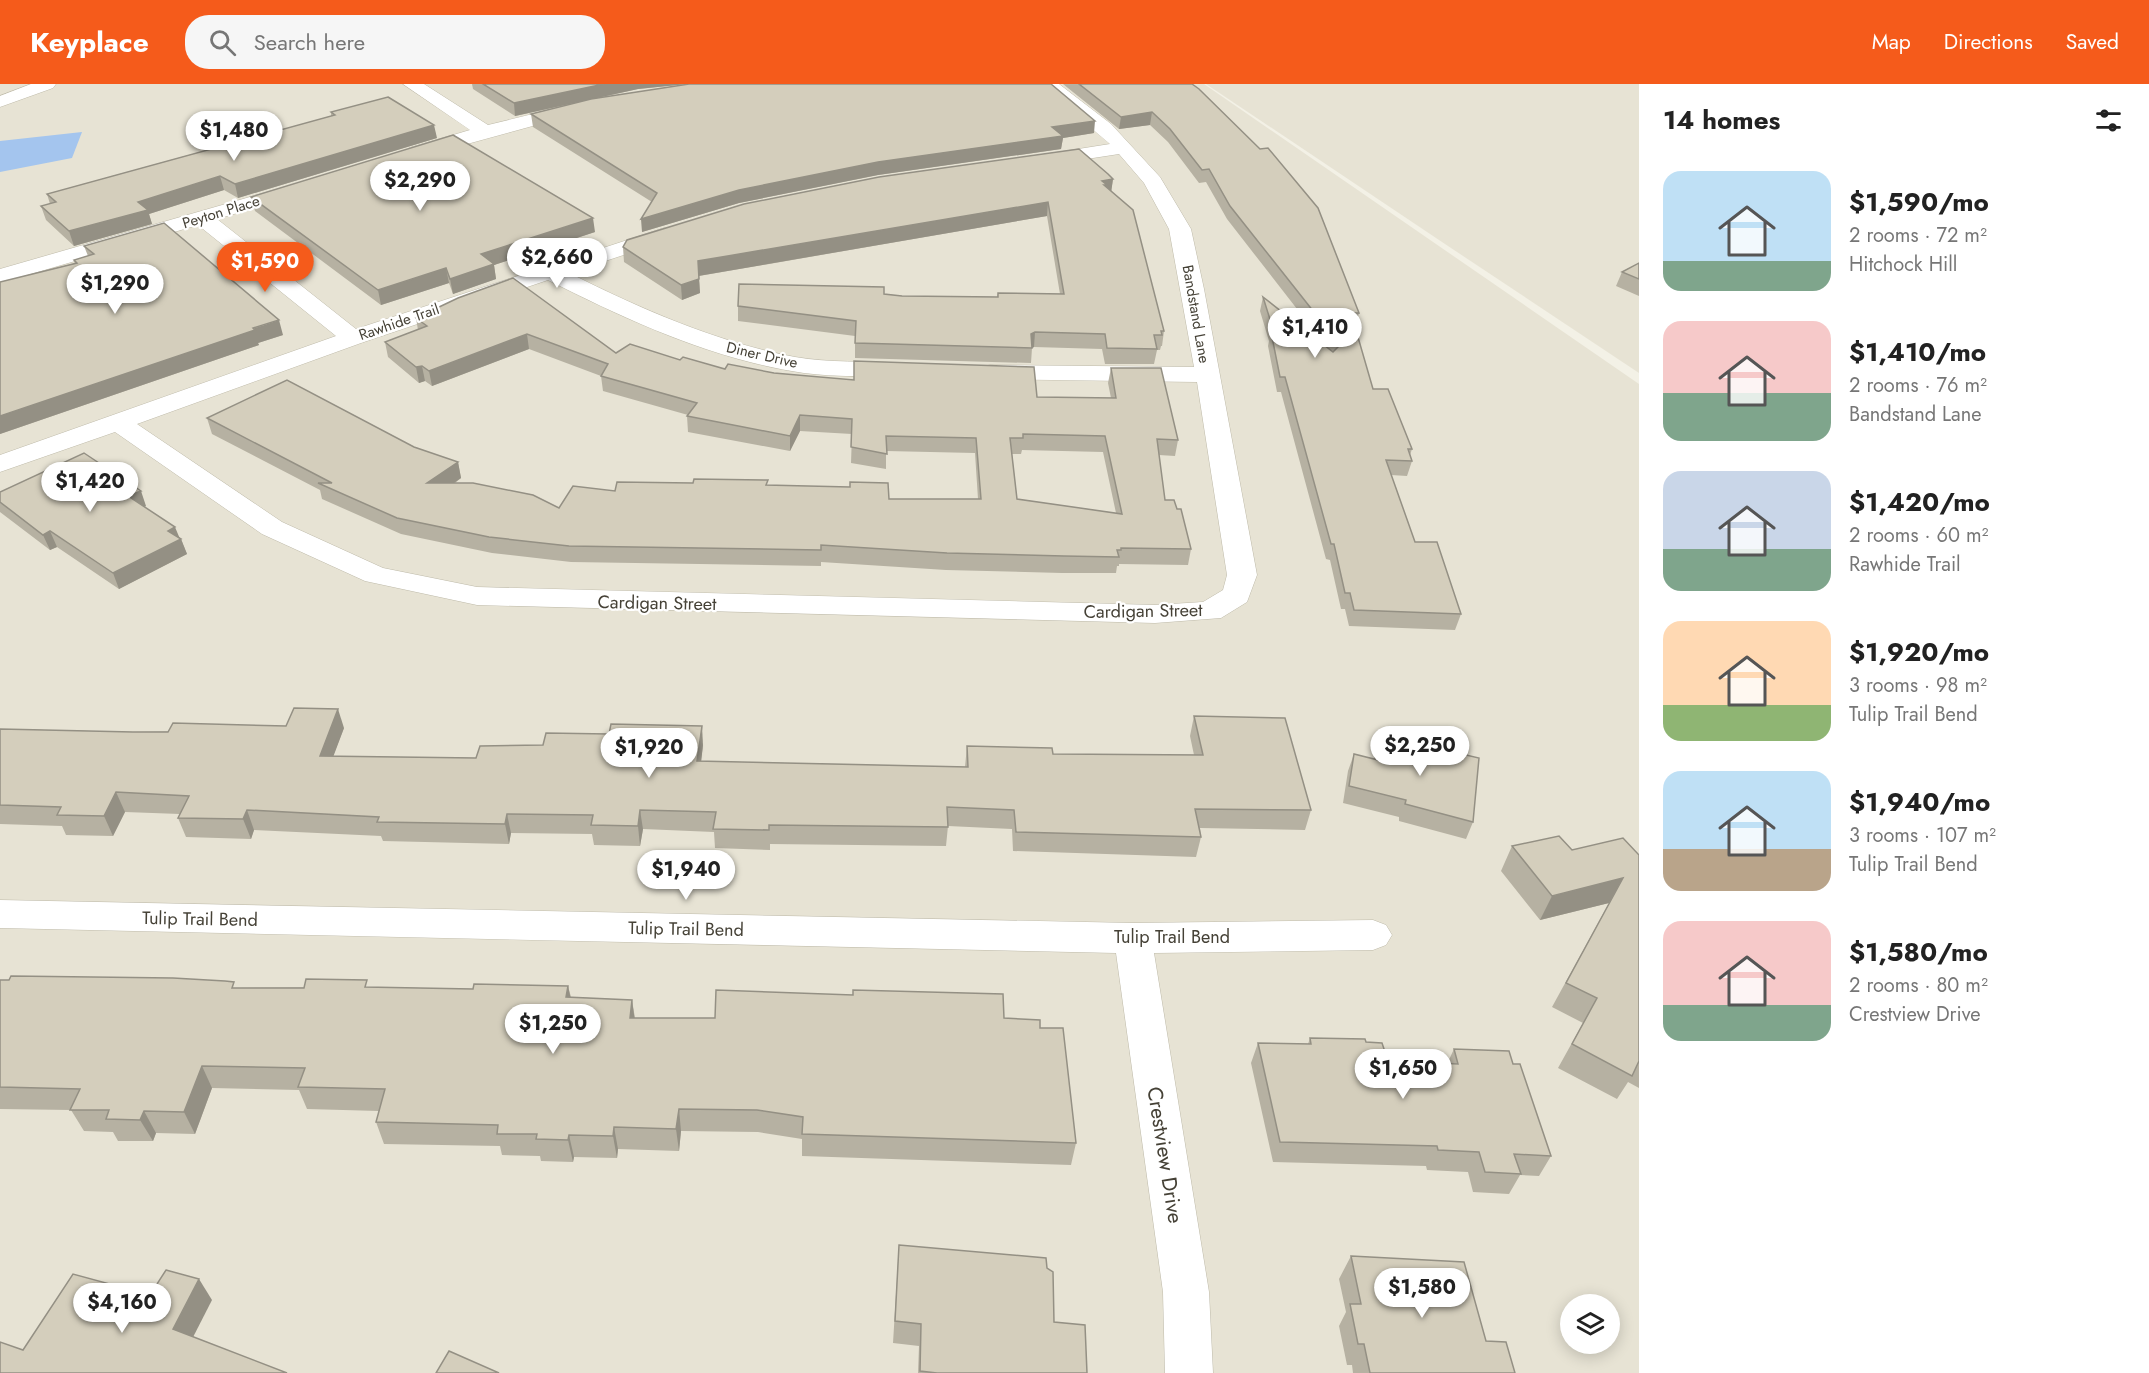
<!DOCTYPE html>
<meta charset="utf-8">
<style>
:root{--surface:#fff;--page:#f6f6f6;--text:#222;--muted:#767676;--accent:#f55b1b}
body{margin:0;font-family:Jost,sans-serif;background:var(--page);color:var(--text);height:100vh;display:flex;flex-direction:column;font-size:22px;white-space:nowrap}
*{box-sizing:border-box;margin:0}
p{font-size:20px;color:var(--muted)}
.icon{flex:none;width:33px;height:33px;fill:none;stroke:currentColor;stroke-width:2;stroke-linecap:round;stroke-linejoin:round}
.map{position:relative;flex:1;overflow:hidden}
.side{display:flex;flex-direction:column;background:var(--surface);width:510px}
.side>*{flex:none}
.controls{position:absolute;left:1560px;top:1210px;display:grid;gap:12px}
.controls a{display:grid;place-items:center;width:60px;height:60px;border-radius:50%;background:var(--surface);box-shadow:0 3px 15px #0003;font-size:30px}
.price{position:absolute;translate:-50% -51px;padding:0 14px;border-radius:21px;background:#fff;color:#222;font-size:20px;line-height:39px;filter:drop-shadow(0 2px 3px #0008)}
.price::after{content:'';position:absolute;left:50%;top:36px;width:18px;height:14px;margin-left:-9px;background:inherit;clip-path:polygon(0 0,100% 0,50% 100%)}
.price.selected{background:var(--accent);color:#fff}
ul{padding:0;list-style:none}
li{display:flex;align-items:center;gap:18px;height:150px;padding:0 24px}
li span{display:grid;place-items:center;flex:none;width:168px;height:120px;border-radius:18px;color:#555}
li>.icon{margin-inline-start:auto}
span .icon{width:72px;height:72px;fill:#fffc;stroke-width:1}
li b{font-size:26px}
h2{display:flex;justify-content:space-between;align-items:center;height:72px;padding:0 24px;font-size:26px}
header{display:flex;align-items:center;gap:36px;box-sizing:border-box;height:84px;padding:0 30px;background:var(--accent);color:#fff}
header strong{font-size:28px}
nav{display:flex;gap:33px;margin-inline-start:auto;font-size:21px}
.search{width:420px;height:54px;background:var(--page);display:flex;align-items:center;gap:15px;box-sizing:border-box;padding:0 21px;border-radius:24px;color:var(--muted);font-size:22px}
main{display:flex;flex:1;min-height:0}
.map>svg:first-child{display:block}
.residential{fill:#e7e3d4;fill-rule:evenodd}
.water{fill:#a4c5ee}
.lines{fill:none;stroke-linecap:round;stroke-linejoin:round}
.minor-casing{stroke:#bebaa9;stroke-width:1}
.minor{fill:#fff;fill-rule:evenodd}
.wall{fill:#b6b1a2;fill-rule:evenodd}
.shaded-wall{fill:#949084}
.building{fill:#d4cebc;stroke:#949084;stroke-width:1.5;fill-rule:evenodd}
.labels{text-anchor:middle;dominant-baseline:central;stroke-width:4.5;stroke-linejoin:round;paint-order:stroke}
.far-street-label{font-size:15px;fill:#454136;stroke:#fff}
.street-label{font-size:18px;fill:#454136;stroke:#fff}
.near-street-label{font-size:21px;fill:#454136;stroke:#fff}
</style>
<header>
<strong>Keyplace</strong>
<div class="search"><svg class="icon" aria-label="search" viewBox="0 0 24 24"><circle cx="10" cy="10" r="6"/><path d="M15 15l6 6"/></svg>Search here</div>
<nav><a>Map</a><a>Directions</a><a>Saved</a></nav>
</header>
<main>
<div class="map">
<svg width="1639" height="1289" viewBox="0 0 1639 1289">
<rect width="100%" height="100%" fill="#f3f1e6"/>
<g class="residential">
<path d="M0,0h1204l435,300v989h-1639zM1570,1221h40v39h-40z"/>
<polygon points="1206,0 1639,0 1639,289 1442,158"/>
</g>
<polygon class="water" points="82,48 72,74 0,88 0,57"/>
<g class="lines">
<defs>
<g id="minor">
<polygon points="31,0 56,0 53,4 0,23 0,12"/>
<polygon points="403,0 424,0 488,41 574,20 583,25 580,29 416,74 406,68 409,64 470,46"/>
<path d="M1039,0h20l52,40 49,53 31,52 13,60 53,286 -10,27 -26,16 -66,5 -678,-18 -112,-24 -103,-47 -147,-102 -115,40v-17l336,-119 -138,-111 -198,58v-14l295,-85 7,2 3,4 -3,4 -85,25 139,110 308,-101 8,1 3,5 -3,5 -103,34c72,36 147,69 226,84 35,6 70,4 105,6l9,2 3,5 -3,5 -9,2c-32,-1 -64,0 -96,-4 -90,-13 -175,-52 -256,-93l-187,63 -224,81 145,98 101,46 94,19 678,18 48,-3 20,-12 4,-15 -30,-193 -207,-3 -9,-2 -3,-5 3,-5 9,-2 204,2 -25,-138 -25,-46 -25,-29 -78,12 -7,-2 -3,-4 3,-4 76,-12z"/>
<polygon points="0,816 1133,839 1373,836 1386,841 1392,851 1386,861 1373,866 1154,869 1209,1208 1213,1289 1165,1289 1163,1208 1116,869 0,844"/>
</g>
</defs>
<use href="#minor" class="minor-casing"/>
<use href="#minor" class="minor"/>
</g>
<g class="wall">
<polygon points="472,0 687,0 638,5 598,14 1094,49 1063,54 1061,65 878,91 739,119 642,148 652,118 533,43 531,30 580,18 515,32 473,5"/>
<polygon points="1063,0 1192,0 1359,229 1355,243 1373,305 1412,365 1410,371 1412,377 1407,392 1391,391 1415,458 1461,530 1455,546 1349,542 1345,525 1341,525 1330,476 1326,475 1281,308 1277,308 1268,262 1269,257 1260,227 1263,213 1325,261 1227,135 1206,98 1199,99 1168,58 1150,41 1119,45"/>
<polygon points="331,28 437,54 238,114 224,106 149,130 152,140 74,162 46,136 41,122 50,120 47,110 331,32"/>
<polygon points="1113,95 1111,108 1164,247 1162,262 1161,262 1160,266 1157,266 1154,280 1105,280 1102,265 1034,263 1032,264 1031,279 855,274 855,252 738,237 738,222 884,210 902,212 997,213 998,209 1060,210 1047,132 699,192 700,209 682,216 624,178 623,163"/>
<polygon points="251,113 595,148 494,181 496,195 453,210 449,199 381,221 255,127"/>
<polygon points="84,162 283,251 258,259 259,261 0,350 0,198 75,180 74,176 88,172"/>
<polygon points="1639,179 1639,212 1616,202 1622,188"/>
<path d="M458,214l158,55 64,7 45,9 312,28 74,1 -3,-15 3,-15 67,72 -3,16 -16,-1 6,45 12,9 14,40 -3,16 -69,-1v2h-2l-1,7h-54l-116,-3 -125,-8v4l-250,-4 -79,-9 -91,-19 -79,-35 -2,-9 -108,-56 -5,-16 207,29 44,15 3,16 -6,5 104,25 56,-17 153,-6 121,14h89l-3,-46 -89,-2v18l-35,-6 1,-29 -52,-3 -10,20 -102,-19 -1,-16 1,-1 -85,-24 -2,-15 -72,-27 -97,37 -7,-5 -6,2 -31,-26 -3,-15 33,-12 -2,-12zM1022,366l81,2 13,61 -99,-14 -5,-45h9z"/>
<polygon points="0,408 146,422 144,423 181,455 187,470 119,505 57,463 50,466 0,428"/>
<polygon points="1194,632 1311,726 1305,746 1200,744 1201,753 1196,773 1013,767 1012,745 948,742 946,762 770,760 770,766 715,764 714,748 643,745 640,762 594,761 592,750 511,749 509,760 383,757 381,752 254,746 251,755 186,753 178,734 180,730 125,728 113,752 66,751 62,742 0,740 0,645 133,648 344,644 333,672 476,674 703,661 701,677 965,683 967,662 1053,670 1194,671 1190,652"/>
<polygon points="1381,651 1473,738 1466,755 1399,737 1399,733 1343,719 1348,687 1354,670 1374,675 1375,668"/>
<polygon points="1512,762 1639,771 1639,1004 1628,998 1617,1015 1558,984 1583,939 1552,923 1609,819 1540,836 1501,787"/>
<polygon points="0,896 236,904 369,903 473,905 568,902 571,913 632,916 635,934 1004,934 1040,944 1076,1059 1071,1081 802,1072 802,1055 758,1048 681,1047 679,1067 618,1065 617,1074 574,1073 573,1078 541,1077 540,1072 502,1071 500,1062 384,1060 376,1038 379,1027 307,1025 299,1006 212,1004 195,1050 156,1049 153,1057 118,1057 113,1048 84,1047 71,1026 0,1025"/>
<polygon points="1310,954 1366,958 1388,977 1447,980 1454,965 1513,980 1551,1072 1539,1092 1520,1091 1509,1110 1473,1108 1468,1088 1427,1086 1426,1082 1273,1078 1251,979 1258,959 1308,960"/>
<polygon points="899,1161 1047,1184 1054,1238 1087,1289 918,1289 919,1262 893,1259"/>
<polygon points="1351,1172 1486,1257 1515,1289 1353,1289 1352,1281 1347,1281 1339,1242 1346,1228 1339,1195"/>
</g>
<g class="shaded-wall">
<polygon points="604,0 687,0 638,5 515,32 514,19"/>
<polygon points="1152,28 1150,41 1119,45 1121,33"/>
<polygon points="1095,37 1094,49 1063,54 1061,65 878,91 739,119 642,148 641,135 739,106 1052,43"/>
<polygon points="434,41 437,54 238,114 235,100"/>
<polygon points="220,92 224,106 149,130 152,140 74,162 69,147 138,118"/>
<polygon points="1113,95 1111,109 1106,110 1102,97"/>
<polygon points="1048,118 1047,132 698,192 698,177"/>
<polygon points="593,134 595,148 494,181 496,195 453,210 450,195 481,170"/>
<polygon points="446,184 449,199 381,221 378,206"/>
<polygon points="699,195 700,209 682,216 681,201"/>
<polygon points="279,236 283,251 258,259 259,261 0,350 0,332"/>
<polygon points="1035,248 1034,263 1032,264 1031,250"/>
<polygon points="527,250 529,265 432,302 429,287"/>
<polygon points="422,282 425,297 419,299 416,283"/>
<polygon points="800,331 800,347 790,367 790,352"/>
<polygon points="458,378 461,394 431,415 427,399"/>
<polygon points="141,407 146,422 133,428 128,412"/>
<polygon points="175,443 180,455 181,455 187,470 119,505 113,489 168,447"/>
<polygon points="50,447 57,463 50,466 43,451"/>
<polygon points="338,625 344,644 326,692 320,672"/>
<polygon points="702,642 703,661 699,696 697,677"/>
<polygon points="116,708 125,728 113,752 104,732"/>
<polygon points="247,726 254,746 251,755 243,735"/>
<polygon points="640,726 643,745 640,762 638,742"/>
<polygon points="507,730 511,749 509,760 505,740"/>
<polygon points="1623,794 1609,819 1540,836 1552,812"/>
<polygon points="568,902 573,925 566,913"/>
<polygon points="632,916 635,938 630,934"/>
<polygon points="202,982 212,1004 195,1050 184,1028"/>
<polygon points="679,1025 681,1047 679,1067 676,1045"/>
<polygon points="144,1027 156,1049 153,1057 140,1036"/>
<polygon points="614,1043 618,1065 617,1074 613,1052"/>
<polygon points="569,1051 574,1073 573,1078 568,1056"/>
<polygon points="199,1195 212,1216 187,1265 173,1245"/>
</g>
<g class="building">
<polygon points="483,0 604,0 514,19"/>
<polygon points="689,0 1051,0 1095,37 1052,43 1063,52 878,78 739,106 641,135 657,109 531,30 591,15"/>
<polygon points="1079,0 1192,0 1199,5 1260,65 1268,64 1318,124 1359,229 1351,229 1373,305 1388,305 1412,365 1408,365 1412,377 1386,376 1415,458 1437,458 1461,530 1354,526 1350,509 1345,509 1334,460 1331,460 1285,293 1280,293 1271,248 1274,248 1263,213 1333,268 1340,261 1230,122 1209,85 1202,86 1170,45 1152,28 1121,33"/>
<polygon points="388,13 434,41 235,100 220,92 138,118 148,126 69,147 41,122 56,118 47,110 335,31 331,28"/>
<polygon points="453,51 593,134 481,170 494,180 450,195 446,184 378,206 251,113"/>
<polygon points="1079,65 1108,90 1113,95 1102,97 1107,101 1104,101 1133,126 1164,247 1161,247 1162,251 1154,251 1157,265 1107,264 1105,250 1035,248 1031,250 1032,264 855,259 856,237 738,222 739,200 884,203 884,210 902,212 998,213 998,209 1064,210 1048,118 698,177 699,195 681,201 623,163 627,156 744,120 879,93"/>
<polygon points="164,139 279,236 253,244 255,246 0,332 0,198 77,179 74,176 94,170 84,162"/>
<polygon points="1639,179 1639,195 1622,188"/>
<path d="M513,194l103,75 14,-9 50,16 3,-3 42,12 3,-5 46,9 80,7v-19l180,6 3,30 79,1 -5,-30h50l17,72 -21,-1 8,61h9l3,9h4l10,40 -70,-1v2h-4l2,7 -55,-1 -117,-3 -126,-8v5l-252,-4 -80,-9 -92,-19 -79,-35h14l-125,-65 80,-38 127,67 44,15 -31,21h46l60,12 26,13 14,-22 42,5 2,-9 76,1 1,-4 74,1 -2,5 84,2v-5l38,1 1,16h92l-5,-61 -90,-2 1,18 -36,-7 1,-28 -52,-4 -10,21 -103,-20 10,-13 -96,-27 7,-12 -81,-30 -98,37 -7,-5 -6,1 -31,-25 42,-16 -11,-8 42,-20zM1023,350l82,2 17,78 -105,-15 -7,-61h13z"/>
<polygon points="84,369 141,407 128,412 175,443 168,447 181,455 113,489 50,447 43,451 0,418 0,408"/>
<polygon points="294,624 338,625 320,672 476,674 480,662 543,661 546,649 609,650 611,640 702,642 697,677 968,683 967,662 1052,664 1053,670 1203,671 1194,632 1285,634 1311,726 1195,725 1201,753 1016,748 1014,726 947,723 948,743 769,741 769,746 713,745 716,728 640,726 638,742 591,741 593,731 507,730 505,740 377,738 379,733 247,726 243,735 178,734 189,712 116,708 104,732 57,731 61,723 0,721 0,645 133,648 168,648 173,639 286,642"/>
<polygon points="1381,651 1479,674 1473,738 1405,720 1406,716 1349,702 1354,670 1378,676"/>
<polygon points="1559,752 1572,766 1623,754 1639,771 1639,977 1632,992 1572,960 1597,914 1566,899 1623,794 1552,812 1512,762"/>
<polygon points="11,892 173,894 225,897 234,898 232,904 304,904 306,895 367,896 365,903 473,905 474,900 568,902 566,913 632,916 630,934 715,934 716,906 853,911 853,906 1003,910 1004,934 1040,936 1040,944 1063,944 1076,1059 802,1050 803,1033 757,1026 679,1025 676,1045 614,1043 613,1052 569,1051 568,1056 536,1055 537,1050 497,1050 498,1041 376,1038 385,1005 298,1003 305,984 202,982 184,1028 144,1027 140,1036 106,1035 109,1026 70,1026 80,1005 0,1003 0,896 9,896"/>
<polygon points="1310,954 1365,955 1366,958 1382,959 1388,977 1458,980 1454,965 1509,967 1513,980 1520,980 1551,1072 1514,1070 1521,1090 1485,1088 1479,1068 1438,1066 1437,1062 1280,1058 1258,959 1311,960"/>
<polygon points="899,1161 1046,1174 1047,1184 1053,1188 1054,1238 1085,1241 1087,1289 937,1289 920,1287 921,1240 895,1237"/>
<polygon points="1351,1172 1464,1178 1486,1257 1506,1258 1515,1289 1370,1289 1364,1260 1358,1260 1350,1220 1361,1220"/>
<polygon points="166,1186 199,1195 173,1245 287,1289 0,1289 0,1258 23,1266 73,1190 150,1211"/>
<polygon points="449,1267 499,1289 436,1289"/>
</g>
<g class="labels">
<g class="far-street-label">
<text transform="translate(221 128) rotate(-17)">Peyton Place</text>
<text transform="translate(1196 230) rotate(80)">Bandstand Lane</text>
<text transform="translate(399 238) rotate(-19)">Rawhide Trail</text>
<text transform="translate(762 271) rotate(13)">Diner Drive</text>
</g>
<g class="street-label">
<text transform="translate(657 519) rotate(1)">Cardigan Street</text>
<text transform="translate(1143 527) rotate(-1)">Cardigan Street</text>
<text transform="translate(200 835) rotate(1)">Tulip Trail Bend</text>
<text transform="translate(686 845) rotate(1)">Tulip Trail Bend</text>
<text x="1172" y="853">Tulip Trail Bend</text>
</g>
<g class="near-street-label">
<text transform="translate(1165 1071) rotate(81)">Crestview Drive</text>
</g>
</g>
</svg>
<div class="controls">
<a><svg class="icon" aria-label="layers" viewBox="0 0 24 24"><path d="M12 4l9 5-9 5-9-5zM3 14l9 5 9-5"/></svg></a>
</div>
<b class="price" style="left:234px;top:78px">$1,480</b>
<b class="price" style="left:420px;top:128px">$2,290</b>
<b class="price" style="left:557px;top:205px">$2,660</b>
<b class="price selected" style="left:265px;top:209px">$1,590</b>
<b class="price" style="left:115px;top:231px">$1,290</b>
<b class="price" style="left:1315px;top:275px">$1,410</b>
<b class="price" style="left:90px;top:429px">$1,420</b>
<b class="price" style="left:1420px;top:693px">$2,250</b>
<b class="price" style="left:649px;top:695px">$1,920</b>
<b class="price" style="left:686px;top:817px">$1,940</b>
<b class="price" style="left:553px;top:971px">$1,250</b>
<b class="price" style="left:1403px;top:1016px">$1,650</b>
<b class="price" style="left:1422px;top:1235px">$1,580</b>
<b class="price" style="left:122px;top:1250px">$4,160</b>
</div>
<section class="side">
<h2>14 homes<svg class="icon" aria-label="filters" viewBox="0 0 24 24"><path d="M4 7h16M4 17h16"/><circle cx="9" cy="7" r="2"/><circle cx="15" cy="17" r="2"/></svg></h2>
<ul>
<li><span style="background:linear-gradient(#bfe0f5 75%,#7fa58c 0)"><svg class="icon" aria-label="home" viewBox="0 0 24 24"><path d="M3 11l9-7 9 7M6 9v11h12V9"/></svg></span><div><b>$1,590/mo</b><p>2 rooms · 72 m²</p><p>Hitchock Hill</p></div></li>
<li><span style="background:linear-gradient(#f6c9c9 60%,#7fa58c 0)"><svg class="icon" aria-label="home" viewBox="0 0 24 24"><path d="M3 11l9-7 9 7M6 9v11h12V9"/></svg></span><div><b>$1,410/mo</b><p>2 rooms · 76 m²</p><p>Bandstand Lane</p></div></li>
<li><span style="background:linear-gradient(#c9d6e8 65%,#7fa58c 0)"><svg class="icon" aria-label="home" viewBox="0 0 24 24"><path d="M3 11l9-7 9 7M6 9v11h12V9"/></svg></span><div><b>$1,420/mo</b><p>2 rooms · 60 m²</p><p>Rawhide Trail</p></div></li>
<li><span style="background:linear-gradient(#ffd9b3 70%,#8fb573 0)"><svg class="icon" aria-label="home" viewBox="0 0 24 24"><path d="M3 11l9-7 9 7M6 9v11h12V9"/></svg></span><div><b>$1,920/mo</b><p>3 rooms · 98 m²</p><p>Tulip Trail Bend</p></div></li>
<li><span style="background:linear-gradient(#bfe0f5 65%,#b9a48a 0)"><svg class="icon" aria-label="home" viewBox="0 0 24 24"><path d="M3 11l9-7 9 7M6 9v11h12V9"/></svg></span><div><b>$1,940/mo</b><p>3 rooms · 107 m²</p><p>Tulip Trail Bend</p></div></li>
<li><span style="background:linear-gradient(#f6c9c9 70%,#7fa58c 0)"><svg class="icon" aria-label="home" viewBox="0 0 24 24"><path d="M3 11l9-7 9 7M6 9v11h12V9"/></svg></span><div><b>$1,580/mo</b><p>2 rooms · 80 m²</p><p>Crestview Drive</p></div></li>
</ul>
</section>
</main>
